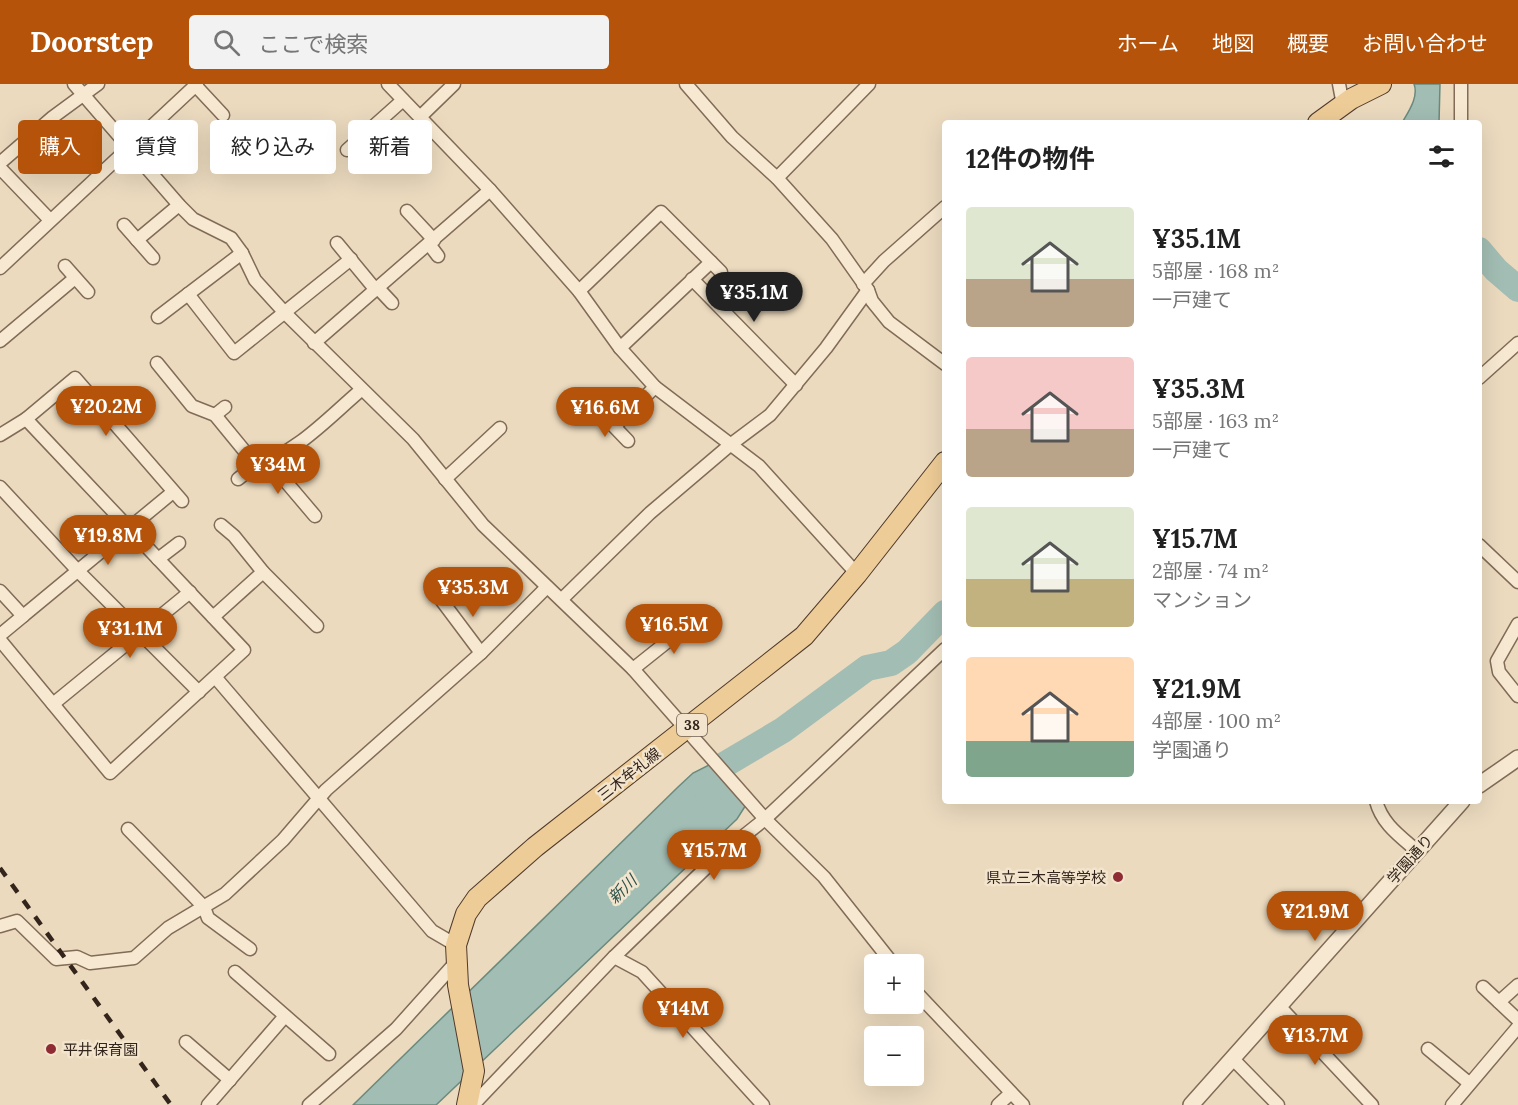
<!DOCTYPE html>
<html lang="ja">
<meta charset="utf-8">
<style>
:root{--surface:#fff;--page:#f2f2f2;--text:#222;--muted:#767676;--accent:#b45309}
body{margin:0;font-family:Lora,"Noto Sans JP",serif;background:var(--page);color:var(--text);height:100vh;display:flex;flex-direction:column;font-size:22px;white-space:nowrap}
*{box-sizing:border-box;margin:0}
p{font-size:20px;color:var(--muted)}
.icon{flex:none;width:33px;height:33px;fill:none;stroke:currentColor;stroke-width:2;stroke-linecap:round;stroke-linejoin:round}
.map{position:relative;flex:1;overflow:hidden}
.drawer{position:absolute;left:942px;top:36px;width:540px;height:684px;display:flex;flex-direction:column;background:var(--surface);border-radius:6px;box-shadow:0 6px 24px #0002}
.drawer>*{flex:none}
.top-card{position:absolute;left:18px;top:36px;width:570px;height:54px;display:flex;gap:12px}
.fabs{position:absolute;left:864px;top:870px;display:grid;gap:12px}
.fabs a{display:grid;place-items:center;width:60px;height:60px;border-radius:6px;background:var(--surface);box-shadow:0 6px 24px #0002;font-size:30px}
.price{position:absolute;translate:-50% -51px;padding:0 14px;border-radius:21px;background:var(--accent);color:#fff;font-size:20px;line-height:39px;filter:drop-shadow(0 2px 3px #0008)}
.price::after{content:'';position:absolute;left:50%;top:36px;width:18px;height:14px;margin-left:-9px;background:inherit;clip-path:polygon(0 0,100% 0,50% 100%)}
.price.selected{background:#222;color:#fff}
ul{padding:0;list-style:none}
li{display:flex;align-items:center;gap:18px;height:150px;padding:0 24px}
li span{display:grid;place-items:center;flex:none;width:168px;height:120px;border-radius:6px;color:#555}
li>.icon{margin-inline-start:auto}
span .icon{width:72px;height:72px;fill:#fffc;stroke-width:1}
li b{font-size:26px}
h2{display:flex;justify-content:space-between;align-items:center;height:72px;padding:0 24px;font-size:26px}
.pill{padding:0 21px;border-radius:6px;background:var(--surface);box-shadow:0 6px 24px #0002;font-size:21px;line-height:54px}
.pill.selected{background:var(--accent);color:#fff}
header{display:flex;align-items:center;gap:36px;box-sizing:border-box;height:84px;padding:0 30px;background:var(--accent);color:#fff}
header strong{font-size:28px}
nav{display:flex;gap:33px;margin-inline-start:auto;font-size:21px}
.search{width:420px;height:54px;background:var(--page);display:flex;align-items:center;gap:15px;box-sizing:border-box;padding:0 21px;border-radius:6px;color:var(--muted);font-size:22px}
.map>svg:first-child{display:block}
.water{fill:#a2bdb3;stroke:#6a8a7f;stroke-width:1.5}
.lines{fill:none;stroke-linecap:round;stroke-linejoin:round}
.river{stroke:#a2bdb3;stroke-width:26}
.minor-casing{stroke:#826b58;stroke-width:15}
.tertiary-casing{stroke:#826b58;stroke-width:18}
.primary-casing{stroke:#503a2c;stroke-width:22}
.minor{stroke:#f7e9d1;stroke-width:12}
.tertiary{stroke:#f7e9d1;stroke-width:15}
.primary{stroke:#eecc97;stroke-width:20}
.rail{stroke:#33251c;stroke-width:4.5;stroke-dasharray:10 10;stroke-linecap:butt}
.poi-dot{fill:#8e2b33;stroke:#f3e5cd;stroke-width:2}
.labels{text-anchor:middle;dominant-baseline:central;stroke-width:5;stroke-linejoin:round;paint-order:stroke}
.shield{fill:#f3e5cd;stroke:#6d5f51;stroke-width:1.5}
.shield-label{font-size:14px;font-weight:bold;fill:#33251c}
.street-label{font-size:15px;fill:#33251c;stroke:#f3e5cd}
.poi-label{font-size:15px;fill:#33251c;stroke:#f3e5cd;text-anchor:end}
.water-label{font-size:16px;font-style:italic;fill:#2c524c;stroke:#f3e5cd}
</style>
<header>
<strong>Doorstep</strong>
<div class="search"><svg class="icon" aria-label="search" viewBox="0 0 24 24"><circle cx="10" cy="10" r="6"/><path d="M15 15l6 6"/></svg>ここで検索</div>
<nav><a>ホーム</a><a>地図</a><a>概要</a><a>お問い合わせ</a></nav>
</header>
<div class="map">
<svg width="1518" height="1021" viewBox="0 0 1518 1021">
<rect width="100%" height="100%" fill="#ebdabe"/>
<g class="water">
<path d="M1414,0h26l-1,39h-37c6,-11 17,-26 12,-39z"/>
<polygon points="719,676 751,713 737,735 436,1021 353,1021 678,703 693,689"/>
</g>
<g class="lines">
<g class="river">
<polyline points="1479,166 1496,186 1518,205"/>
<polyline points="708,711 724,681 783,646 867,584 891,579 907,568 945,529"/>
</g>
<defs>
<g id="minor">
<polyline points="74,0 179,121 193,135 231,154 242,169 255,196 285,229 413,355 483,441 633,585 765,735 824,793 893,880"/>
<polyline points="388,0 490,106 579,207 620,264 655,303 759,382 857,490"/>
<polyline points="686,0 732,53 777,94 832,155 868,206 872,217 889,238 945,280"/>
<polyline points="1339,0 1343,21"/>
<polyline points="1461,0 1461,39"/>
<polyline points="195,1 223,31"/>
<polyline points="420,33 454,0"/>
<polyline points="347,66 403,16"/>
<polyline points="0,79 53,33 98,0"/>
<polyline points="0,84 49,135"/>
<polyline points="777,94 869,0"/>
<polyline points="407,127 434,156"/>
<polyline points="124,141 153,174"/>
<polyline points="137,156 179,121"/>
<polyline points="337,159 375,205"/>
<polyline points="429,160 438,172"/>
<polyline points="65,182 88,208"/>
<polyline points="0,184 197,0"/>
<polyline points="692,195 796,301"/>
<polyline points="863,200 884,177 945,123"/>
<polyline points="377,203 392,219"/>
<polyline points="579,207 661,128 721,188"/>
<polyline points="188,210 234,269 351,175"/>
<polyline points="158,233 242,169"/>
<polyline points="0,257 75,194"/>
<polyline points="314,259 490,106"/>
<polyline points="620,264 711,178"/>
<path d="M157,279l35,43 23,9 41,50c42,-13 72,-47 105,-75"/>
<polyline points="1479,294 1518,259"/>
<polyline points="215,331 225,323"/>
<polyline points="603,331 628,357"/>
<polyline points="26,335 75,294 182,417"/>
<polyline points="615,342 655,303"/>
<polyline points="0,351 26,335 244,566 110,689 0,556"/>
<polyline points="274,375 276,386 315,432"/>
<polyline points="238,395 256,381"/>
<polyline points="445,395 500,344"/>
<polyline points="0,403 78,487 199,608"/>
<polyline points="221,441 234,452 263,488 317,542"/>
<polyline points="1479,461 1518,498"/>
<polyline points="158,475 179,459"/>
<polyline points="0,507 23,532 0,551"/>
<polyline points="562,515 650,429 730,361 770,331 826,264 868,206"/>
<polyline points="442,517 481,569"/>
<polyline points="23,532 173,408"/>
<polyline points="213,533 263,488"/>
<polyline points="1518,540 1497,577 1499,588 1518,612"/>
<polyline points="633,585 697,534"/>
<polyline points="216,594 432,847 456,861"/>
<polyline points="53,620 190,508"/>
<path d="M1376,717c6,23 24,35 41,50"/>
<polyline points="128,745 204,823 208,834 250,865"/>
<polyline points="0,842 17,837 56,875 77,873 90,879 134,874 168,844 225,810 283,756 326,706 481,569 547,503"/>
<polyline points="614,873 642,888 763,1021"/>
<polyline points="235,888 329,970"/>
<polyline points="1483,903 1518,936"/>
<polyline points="914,906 1023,1021"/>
<polyline points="1499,918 1518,901"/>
<polyline points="1280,923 1372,1021"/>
<polyline points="186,958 230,996"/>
<polyline points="1428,965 1469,999"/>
<polyline points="1233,975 1278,1021"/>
<polyline points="208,1021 285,932"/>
<polyline points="309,1021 396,945 457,877"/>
<polyline points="473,1021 614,873 716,774 765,735 945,565"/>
<polyline points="998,1021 1011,1009"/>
<polyline points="1452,1021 1518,943"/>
</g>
<g id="tertiary">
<polyline points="1479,701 1518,674"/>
<polyline points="1191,1021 1462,717"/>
</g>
<g id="primary">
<polyline points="1318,39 1351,15 1381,0"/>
<polyline points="467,1021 474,987 458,901 456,861 466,830 477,814 535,763 804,552 857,490 945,378"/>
</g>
</defs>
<use href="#minor" class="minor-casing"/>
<use href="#tertiary" class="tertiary-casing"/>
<use href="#primary" class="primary-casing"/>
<use href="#minor" class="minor"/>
<use href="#tertiary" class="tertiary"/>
<use href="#primary" class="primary"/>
<polyline class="rail" points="0,784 171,1021"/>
</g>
<g class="poi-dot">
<circle cx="1118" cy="793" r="6"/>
<circle cx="51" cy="965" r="6"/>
</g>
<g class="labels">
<rect class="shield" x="677" y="630" width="30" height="22" rx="4.5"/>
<g class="shield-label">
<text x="692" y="641">38</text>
</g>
<g class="street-label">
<text transform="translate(629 690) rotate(-38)">三木牟礼線</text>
<text transform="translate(1410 775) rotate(-48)">学園通り</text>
</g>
<g class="poi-label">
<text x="1106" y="793">県立三木高等学校</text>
<text x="63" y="965" text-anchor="start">平井保育園</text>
</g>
<g class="water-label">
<text transform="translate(622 805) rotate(-44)">新川</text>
</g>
</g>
</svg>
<div class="fabs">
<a>+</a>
<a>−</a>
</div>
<b class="price selected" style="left:754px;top:239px">¥35.1M</b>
<b class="price" style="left:106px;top:353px">¥20.2M</b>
<b class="price" style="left:605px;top:354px">¥16.6M</b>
<b class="price" style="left:278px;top:411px">¥34M</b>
<b class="price" style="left:108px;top:482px">¥19.8M</b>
<b class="price" style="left:473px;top:534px">¥35.3M</b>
<b class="price" style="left:674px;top:571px">¥16.5M</b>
<b class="price" style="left:130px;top:575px">¥31.1M</b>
<b class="price" style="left:714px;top:797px">¥15.7M</b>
<b class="price" style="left:1315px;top:858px">¥21.9M</b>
<b class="price" style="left:683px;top:955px">¥14M</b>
<b class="price" style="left:1315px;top:982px">¥13.7M</b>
<div class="top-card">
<a class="pill selected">購入</a>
<a class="pill">賃貸</a>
<a class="pill">絞り込み</a>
<a class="pill">新着</a>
</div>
<section class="drawer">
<h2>12件の物件<svg class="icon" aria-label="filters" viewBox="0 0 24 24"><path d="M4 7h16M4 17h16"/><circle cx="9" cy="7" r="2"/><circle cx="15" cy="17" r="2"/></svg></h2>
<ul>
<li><span style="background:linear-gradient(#dfe7d0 60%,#b9a48a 0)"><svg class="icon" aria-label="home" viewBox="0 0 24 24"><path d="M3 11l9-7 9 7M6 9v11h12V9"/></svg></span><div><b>¥35.1M</b><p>5部屋 · 168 m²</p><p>一戸建て</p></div></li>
<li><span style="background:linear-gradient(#f6c9c9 60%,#b9a48a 0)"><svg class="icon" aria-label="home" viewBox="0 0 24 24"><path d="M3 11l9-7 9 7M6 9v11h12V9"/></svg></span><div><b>¥35.3M</b><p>5部屋 · 163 m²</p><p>一戸建て</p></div></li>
<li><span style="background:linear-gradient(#dfe7d0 60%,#c2b280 0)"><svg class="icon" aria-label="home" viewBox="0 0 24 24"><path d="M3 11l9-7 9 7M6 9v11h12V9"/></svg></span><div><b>¥15.7M</b><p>2部屋 · 74 m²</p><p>マンション</p></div></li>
<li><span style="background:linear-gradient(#ffd9b3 70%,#7fa58c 0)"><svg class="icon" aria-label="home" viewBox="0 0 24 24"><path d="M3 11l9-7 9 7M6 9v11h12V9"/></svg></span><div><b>¥21.9M</b><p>4部屋 · 100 m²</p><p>学園通り</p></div></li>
</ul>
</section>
</div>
